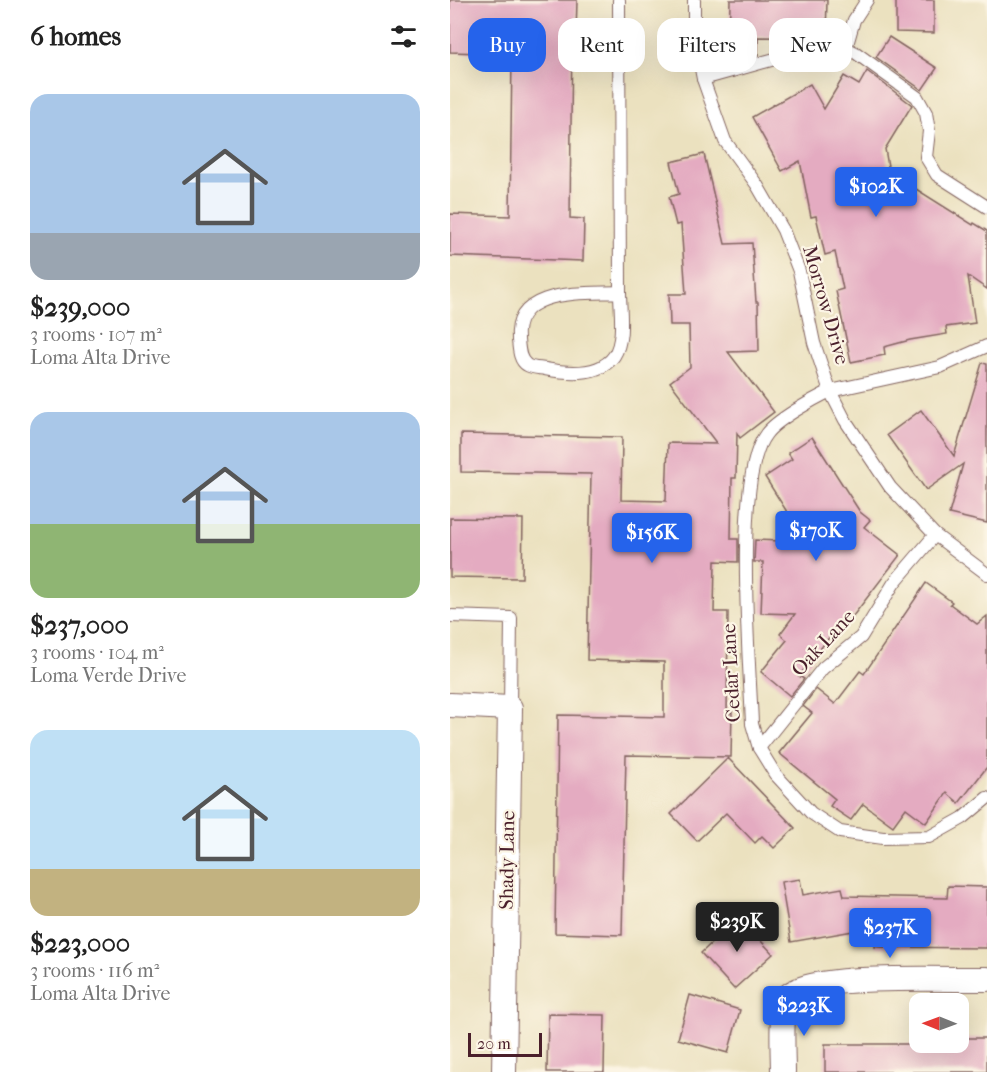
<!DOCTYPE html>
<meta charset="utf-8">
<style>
:root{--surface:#fff;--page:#f2f2f2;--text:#222;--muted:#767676;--accent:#2563eb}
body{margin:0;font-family:"IM FELL French Canon",serif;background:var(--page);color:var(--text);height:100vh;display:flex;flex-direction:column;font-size:22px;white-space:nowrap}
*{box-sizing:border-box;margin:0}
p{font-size:20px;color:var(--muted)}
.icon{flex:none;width:33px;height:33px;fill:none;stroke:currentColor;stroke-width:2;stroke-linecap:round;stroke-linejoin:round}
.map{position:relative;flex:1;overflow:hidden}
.panel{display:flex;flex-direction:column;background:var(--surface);width:450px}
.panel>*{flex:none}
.top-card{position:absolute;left:18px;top:18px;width:429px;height:54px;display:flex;gap:12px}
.needle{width:39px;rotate:271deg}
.buttons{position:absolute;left:459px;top:993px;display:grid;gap:12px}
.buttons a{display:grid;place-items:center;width:60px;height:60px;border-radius:12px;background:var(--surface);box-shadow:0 6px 24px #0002;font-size:30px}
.scale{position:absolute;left:18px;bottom:15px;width:74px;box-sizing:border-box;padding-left:6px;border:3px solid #4a1f2b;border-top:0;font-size:16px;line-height:21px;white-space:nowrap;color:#4a1f2b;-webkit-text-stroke:4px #fcf5e5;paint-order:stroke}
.price{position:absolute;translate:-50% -51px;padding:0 14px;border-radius:6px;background:var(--accent);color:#fff;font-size:20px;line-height:39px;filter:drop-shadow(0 2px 3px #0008)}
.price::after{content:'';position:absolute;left:50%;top:36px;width:18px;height:14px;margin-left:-9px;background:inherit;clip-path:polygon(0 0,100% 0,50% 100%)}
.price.current{background:#222;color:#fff}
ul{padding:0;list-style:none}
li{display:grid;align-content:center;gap:12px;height:318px;padding:0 30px}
li span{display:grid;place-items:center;height:186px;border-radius:18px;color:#555}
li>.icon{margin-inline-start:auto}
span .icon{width:108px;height:108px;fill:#fffc;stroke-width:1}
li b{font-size:26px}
h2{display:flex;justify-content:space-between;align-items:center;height:72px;padding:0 30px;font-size:26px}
.chip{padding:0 21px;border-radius:18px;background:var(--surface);box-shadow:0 6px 24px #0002;font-size:21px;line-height:54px}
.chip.current{background:var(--accent);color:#fff}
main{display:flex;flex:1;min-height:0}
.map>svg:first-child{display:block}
.building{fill:#e4abc1}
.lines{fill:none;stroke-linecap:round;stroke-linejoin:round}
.lane-casing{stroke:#82635f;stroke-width:14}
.street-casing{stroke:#82635f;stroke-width:26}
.lane{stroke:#fff;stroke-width:12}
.street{stroke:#fff;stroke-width:24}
.labels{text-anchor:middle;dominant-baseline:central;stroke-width:4.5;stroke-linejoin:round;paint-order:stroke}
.street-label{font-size:20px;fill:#4a1f2b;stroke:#fcf5e5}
</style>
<main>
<section class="panel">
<h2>6 homes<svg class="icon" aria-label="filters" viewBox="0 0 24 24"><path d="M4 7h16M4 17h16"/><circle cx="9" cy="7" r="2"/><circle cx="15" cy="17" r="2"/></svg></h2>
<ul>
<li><span style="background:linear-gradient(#a9c7e8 75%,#9aa5b1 0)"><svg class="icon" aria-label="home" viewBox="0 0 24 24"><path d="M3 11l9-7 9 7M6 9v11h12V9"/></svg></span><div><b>$239,000</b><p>3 rooms · 107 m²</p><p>Loma Alta Drive</p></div></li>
<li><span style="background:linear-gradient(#a9c7e8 60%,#8fb573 0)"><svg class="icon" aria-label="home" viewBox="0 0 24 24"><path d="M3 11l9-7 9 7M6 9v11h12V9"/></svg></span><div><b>$237,000</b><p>3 rooms · 104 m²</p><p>Loma Verde Drive</p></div></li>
<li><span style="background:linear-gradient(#bfe0f5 75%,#c2b280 0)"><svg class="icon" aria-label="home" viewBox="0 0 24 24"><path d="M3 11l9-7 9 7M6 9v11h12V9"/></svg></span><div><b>$223,000</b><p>3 rooms · 116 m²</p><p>Loma Alta Drive</p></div></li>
</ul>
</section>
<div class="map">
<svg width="537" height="1072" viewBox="0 0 537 1072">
<rect width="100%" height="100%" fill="#fcf5e5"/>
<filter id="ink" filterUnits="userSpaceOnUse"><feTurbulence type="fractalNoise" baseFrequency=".0167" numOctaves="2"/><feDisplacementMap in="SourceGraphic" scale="12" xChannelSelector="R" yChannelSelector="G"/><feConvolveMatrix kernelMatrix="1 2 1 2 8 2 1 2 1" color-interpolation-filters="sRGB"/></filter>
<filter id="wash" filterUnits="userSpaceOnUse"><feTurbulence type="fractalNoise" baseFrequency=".008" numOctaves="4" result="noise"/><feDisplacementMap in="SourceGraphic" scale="24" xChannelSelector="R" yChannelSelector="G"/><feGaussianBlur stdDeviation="1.35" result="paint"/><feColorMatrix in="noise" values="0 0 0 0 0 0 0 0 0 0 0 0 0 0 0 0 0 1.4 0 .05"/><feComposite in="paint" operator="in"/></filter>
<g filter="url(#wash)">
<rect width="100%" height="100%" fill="#ebe1bf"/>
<g id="blocks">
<g class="building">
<polygon points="0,0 127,0 126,35 122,34 120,218 134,219 133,261 0,256 0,214 60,216 62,54 0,52"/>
<polygon points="280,0 377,0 376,38 308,37 308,55 279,55"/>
<polygon points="446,0 484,0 484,33 446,32"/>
<polygon points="439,37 487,68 472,90 426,57"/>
<polygon points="417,71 462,105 435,149 439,172 523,225 524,223 537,231 537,289 518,276 525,323 496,327 497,334 460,340 434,347 435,355 401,362 386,291 393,289 385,252 375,255 366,216 361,217 350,161 332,171 302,117 360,84 374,109 394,76 409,85"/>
<polygon points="254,154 275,244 302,243 306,302 308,302 309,351 278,352 324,412 290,438 287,433 286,478 282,478 281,539 288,539 288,562 265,561 264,612 278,612 277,717 282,710 281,757 176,755 172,935 105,933 108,715 214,717 214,662 137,660 141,474 11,472 11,434 172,437 171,500 216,501 218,443 267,444 220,382 240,367 239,325 220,325 219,294 236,294 231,224 226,225 219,197 229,194 221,162"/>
<polygon points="532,363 537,364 537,523 499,514 513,464 476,490 437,435 471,410 504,456"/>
<polygon points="362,437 410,512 420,520 414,527 450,555 393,629 388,626 349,676 354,679 340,696 311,672 337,640 330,634 345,614 311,613 313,562 304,562 305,540 356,542 315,477 342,459 338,453"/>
<polygon points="0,518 73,519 72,578 0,577"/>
<polygon points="476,583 502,602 500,604 527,624 537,616 537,767 509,803 497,793 476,823 456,808 443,826 413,804 401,820 380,806 385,799 329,753 362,713 353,706 366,689 385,704 410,671 414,674"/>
<polygon points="278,758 345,828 324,848 312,836 305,843 276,813 247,841 221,814"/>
<polygon points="350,879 353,895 392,888 394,896 497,898 498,886 537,887 537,948 425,947 426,927 341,942 331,882"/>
<polygon points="289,917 323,954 284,989 251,953"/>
<polygon points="240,995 290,1010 278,1053 228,1039"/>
<polygon points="98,1014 155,1015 154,1072 97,1072"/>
<polygon points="513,1038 537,1038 537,1072 375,1072 375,1044 512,1044"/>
</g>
</g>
</g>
<g filter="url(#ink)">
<use href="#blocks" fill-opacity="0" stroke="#82635f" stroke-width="1.5"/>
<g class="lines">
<defs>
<g id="lane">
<polyline points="169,0 170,292"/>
<polyline points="244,0 244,32 253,79 275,141 307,185 333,230 349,271 364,343 380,391 395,420 440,487 485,535 537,574"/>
<polyline points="396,48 404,20 417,0"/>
<polyline points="253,79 368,47 396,48 406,53 467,97 476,113 479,131 476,157 487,175 537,207"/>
<path d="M170,292c0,19 5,47 -6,64 -15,21 -48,17 -69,13 -5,-1 -14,-1 -18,-4 -8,-5 -8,-16 -9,-25 -5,-53 66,-46 102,-48z"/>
<path d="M537,346l-47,21 -110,24c-16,8 -54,29 -64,43 -33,42 -16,231 -14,290l7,24 16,26 36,39 29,19 43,6 46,-1 34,-19 24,-20"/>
<polyline points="0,616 61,618 60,708"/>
<polyline points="309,748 373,668 411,637 444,583 485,535"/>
</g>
<g id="street">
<polyline points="0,705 60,708 54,1072"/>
<path d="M333,1072c0,-16 -3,-62 4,-74 17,-26 166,-18 200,-19"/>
</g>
</defs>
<use href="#lane" class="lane-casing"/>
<use href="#street" class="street-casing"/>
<use href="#lane" class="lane"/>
<use href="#street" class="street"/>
</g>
</g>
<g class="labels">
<g class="street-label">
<text transform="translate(376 305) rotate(74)">Morrow Drive</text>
<text transform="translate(373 643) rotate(-47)">Oak Lane</text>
<text transform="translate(281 673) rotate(-93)">Cedar Lane</text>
<text transform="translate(57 860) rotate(-89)">Shady Lane</text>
</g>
</g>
</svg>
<div class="buttons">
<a><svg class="needle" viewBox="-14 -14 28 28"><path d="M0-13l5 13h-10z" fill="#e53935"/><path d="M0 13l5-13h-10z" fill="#767676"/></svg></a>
</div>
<div class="scale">20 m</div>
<b class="price" style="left:426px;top:218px">$102K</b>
<b class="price" style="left:366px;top:562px">$170K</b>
<b class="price" style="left:202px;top:564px">$156K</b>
<b class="price current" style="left:287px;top:953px">$239K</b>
<b class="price" style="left:440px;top:959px">$237K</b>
<b class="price" style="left:354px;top:1037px">$223K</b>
<div class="top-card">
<a class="chip current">Buy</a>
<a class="chip">Rent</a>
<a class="chip">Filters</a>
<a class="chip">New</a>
</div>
</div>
</main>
